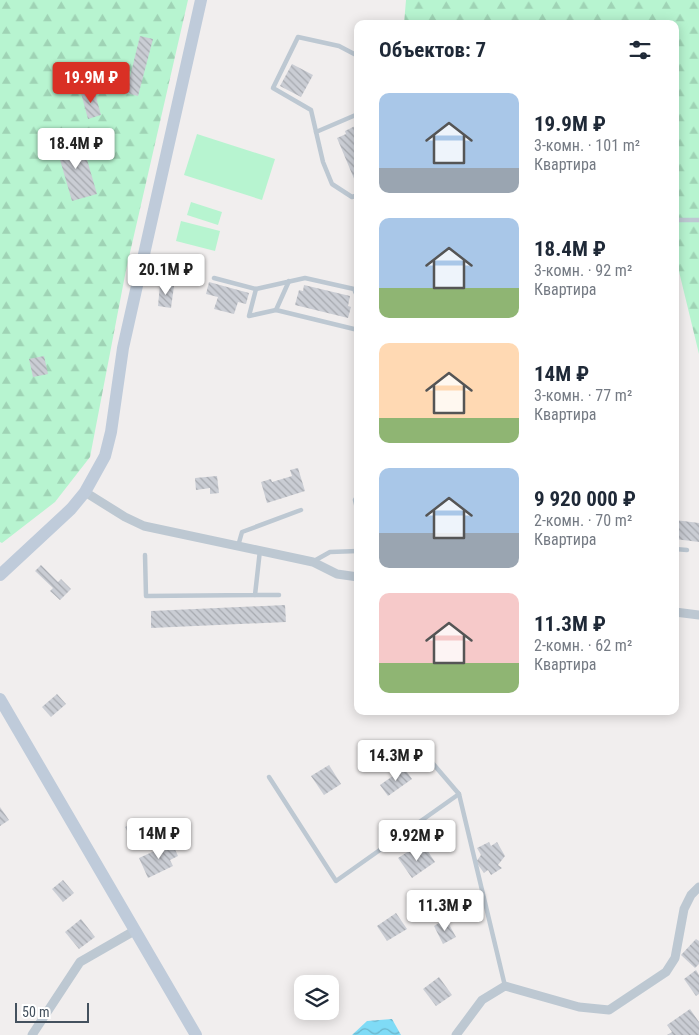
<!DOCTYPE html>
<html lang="ru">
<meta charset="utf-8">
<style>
:root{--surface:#fff;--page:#f2f2f3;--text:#1f2937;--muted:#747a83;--accent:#d93025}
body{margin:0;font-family:"Roboto Condensed",sans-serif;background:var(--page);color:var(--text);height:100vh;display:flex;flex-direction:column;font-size:19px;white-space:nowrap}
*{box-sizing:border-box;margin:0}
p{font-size:16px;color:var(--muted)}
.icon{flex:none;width:28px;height:28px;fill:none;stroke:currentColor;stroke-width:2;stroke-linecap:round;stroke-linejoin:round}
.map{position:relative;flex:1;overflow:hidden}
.side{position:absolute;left:354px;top:20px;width:325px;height:695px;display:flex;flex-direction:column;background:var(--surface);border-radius:10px;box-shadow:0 2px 12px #0003}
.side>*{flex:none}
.buttons{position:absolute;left:294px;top:975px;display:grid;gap:10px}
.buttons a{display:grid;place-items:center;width:45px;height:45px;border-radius:10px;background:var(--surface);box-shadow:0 2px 12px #0003;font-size:25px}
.scale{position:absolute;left:15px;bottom:12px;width:74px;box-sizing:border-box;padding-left:5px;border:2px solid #44515e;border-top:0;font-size:14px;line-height:18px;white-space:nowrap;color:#44515e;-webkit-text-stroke:4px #fff;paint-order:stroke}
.price{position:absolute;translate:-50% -42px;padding:0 11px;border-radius:5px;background:#fff;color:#222;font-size:16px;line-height:32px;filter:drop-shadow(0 1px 2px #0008)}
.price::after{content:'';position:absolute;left:50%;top:30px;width:15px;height:11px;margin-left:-8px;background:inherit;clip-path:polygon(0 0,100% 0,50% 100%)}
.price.selected{background:var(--accent);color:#fff}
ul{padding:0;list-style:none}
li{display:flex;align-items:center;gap:15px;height:125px;padding:0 25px}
li span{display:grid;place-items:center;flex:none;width:140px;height:100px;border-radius:10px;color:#555}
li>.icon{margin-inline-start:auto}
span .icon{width:60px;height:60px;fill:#fffc;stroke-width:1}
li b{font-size:21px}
h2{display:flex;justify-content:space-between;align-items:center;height:60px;padding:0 25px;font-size:21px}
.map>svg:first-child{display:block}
.green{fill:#b7f4d0}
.forest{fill:url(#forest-firs)}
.water{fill:url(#water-waves)}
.building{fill:url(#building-back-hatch)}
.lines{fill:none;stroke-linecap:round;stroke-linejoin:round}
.lane{stroke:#bdc8d2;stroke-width:4.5}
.street{stroke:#bdc8d2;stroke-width:9}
.secondary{stroke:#bfcbda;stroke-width:12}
</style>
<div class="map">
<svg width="699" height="1035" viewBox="0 0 699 1035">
<defs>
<pattern id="forest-firs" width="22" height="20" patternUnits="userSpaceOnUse" patternTransform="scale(1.25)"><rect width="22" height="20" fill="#b7f4d0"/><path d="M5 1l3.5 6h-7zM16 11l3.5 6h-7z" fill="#9fd3b5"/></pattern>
<pattern id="water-waves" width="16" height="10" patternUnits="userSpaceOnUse" patternTransform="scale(1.25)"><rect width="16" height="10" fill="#7fdbf6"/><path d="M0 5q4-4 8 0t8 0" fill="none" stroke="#6ab4ca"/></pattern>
<pattern id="building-back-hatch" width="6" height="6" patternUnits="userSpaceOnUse" patternTransform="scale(1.25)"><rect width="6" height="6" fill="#cacdd4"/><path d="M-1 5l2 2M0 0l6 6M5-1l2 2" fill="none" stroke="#a6a9af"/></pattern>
</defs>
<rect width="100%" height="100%" fill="#f1eeee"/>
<g class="green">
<polygon points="197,134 275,159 262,200 184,175"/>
<polygon points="191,202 222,212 218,225 187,215"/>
<polygon points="181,221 220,231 215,251 176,241"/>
</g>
<g class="forest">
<polygon points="0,0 188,0 126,270 90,457 55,502 2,543 0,542"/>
<polygon points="406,0 699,0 699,354 675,255 675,24 404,24"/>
</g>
<polygon class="water" points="392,1019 401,1035 352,1035 367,1021"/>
<g class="building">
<polygon points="140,36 153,39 138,96 126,93"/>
<polygon points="292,64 313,75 301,97 280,86"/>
<polygon points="94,90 101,115 88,119 81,93"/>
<polygon points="355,126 358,131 358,180 355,181 337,138 346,134 345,131"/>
<polygon points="81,139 97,194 72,201 56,146"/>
<polygon points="209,282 249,293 246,304 238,302 234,314 214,309 218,297 206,294"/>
<polygon points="160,284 174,286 171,308 158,306"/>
<polygon points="304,285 350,296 348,306 351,307 348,318 295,305 299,290 303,291"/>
<polygon points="44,356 48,374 33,377 29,359"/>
<polygon points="298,468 305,491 267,503 261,482 271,479 272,482 292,476 290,470"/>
<polygon points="217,476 219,493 210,494 210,488 196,490 195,478"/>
<polygon points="675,520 699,523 699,542 675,539"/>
<polygon points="41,565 58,582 61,579 71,589 60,600 50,591 53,588 35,571"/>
<polygon points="285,605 286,622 151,628 151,611"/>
<polygon points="57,694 66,704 51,717 42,707"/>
<polygon points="329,765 341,784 324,795 311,776"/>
<polygon points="404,768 412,779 388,796 380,785"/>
<polygon points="0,807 9,820 0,826"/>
<polygon points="140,819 151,838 136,847 125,827"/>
<polygon points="489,842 491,846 497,842 505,856 498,865 502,868 491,875 488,870 484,873 476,862 481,855 477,848"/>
<polygon points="172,843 178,856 170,860 173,866 148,878 139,858"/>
<polygon points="425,847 435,862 412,878 398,858 409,851 413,856"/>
<polygon points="63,880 74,893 63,902 52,889"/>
<polygon points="396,913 407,929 387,941 377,926"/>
<polygon points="81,919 95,937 79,949 65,932"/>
<polygon points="446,919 456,937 443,944 434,926"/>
<polygon points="696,939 699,941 699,964 695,968 681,955"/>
<polygon points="696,970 699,975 699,994 696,996 684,979"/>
<polygon points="439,977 452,995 436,1006 423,989"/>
<polygon points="690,1009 699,1022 699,1035 667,1035 672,1032 667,1025"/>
</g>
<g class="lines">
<g class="lane">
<polyline points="358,56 339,46 298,37 273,88 311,110 323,162 332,184 352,197 358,195"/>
<polyline points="316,132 358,114"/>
<polyline points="675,220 699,220"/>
<polyline points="214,278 256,289 249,316 276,310 358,330"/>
<polyline points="256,289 305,278 354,289 358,298"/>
<polyline points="276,310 289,281"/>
<polyline points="358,495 355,500 358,513"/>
<polyline points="238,546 242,532 301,510"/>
<polyline points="675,549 687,550"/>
<polyline points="145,555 146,596 255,595 260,550"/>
<polyline points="314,561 330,552 358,551"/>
<polyline points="255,595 279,595"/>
<polyline points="429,759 459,794 505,986"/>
<polyline points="269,777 336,881 459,794"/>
</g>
<g class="street">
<polyline points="85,492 125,517 144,526 313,562 337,574 358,577"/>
<polyline points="675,612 699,615"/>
<polyline points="32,1035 80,962 134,931"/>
<polyline points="456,1035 482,1000 505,986 579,1007 609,1010 666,972 675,958 684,909 691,895 699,887"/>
</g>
<g class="secondary">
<polyline points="0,575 71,509 85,492 105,456 111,432 123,348 201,0"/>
<polyline points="0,699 196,1035"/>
</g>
</g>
</svg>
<div class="buttons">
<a><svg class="icon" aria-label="layers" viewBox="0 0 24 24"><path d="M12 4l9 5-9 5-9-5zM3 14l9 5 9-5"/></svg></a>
</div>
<div class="scale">50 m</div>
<b class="price selected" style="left:91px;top:104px">19.9M ₽</b>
<b class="price" style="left:76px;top:170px">18.4M ₽</b>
<b class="price" style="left:166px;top:296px">20.1M ₽</b>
<b class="price" style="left:396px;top:782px">14.3M ₽</b>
<b class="price" style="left:159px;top:860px">14M ₽</b>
<b class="price" style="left:417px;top:862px">9.92M ₽</b>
<b class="price" style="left:445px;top:932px">11.3M ₽</b>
<section class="side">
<h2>Объектов: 7<svg class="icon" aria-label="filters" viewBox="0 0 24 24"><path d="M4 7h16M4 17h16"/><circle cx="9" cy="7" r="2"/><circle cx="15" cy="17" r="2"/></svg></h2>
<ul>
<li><span style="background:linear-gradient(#a9c7e8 75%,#9aa5b1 0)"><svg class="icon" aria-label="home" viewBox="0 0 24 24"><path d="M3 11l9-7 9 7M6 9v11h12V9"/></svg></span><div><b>19.9M ₽</b><p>3-комн. · 101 m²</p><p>Квартира</p></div></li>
<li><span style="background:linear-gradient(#a9c7e8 70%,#8fb573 0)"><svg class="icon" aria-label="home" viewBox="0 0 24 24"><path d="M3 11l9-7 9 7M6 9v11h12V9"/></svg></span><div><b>18.4M ₽</b><p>3-комн. · 92 m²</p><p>Квартира</p></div></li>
<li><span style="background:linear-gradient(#ffd9b3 75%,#8fb573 0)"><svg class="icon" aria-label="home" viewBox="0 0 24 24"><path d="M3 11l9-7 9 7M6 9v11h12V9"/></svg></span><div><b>14M ₽</b><p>3-комн. · 77 m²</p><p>Квартира</p></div></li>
<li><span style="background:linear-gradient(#a9c7e8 65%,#9aa5b1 0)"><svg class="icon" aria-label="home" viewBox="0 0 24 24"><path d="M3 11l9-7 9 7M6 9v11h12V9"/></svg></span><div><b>9 920 000 ₽</b><p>2-комн. · 70 m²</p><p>Квартира</p></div></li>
<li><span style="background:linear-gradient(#f6c9c9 70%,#8fb573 0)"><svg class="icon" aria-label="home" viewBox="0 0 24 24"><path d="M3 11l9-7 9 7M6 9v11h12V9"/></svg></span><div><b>11.3M ₽</b><p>2-комн. · 62 m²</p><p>Квартира</p></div></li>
</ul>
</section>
</div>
